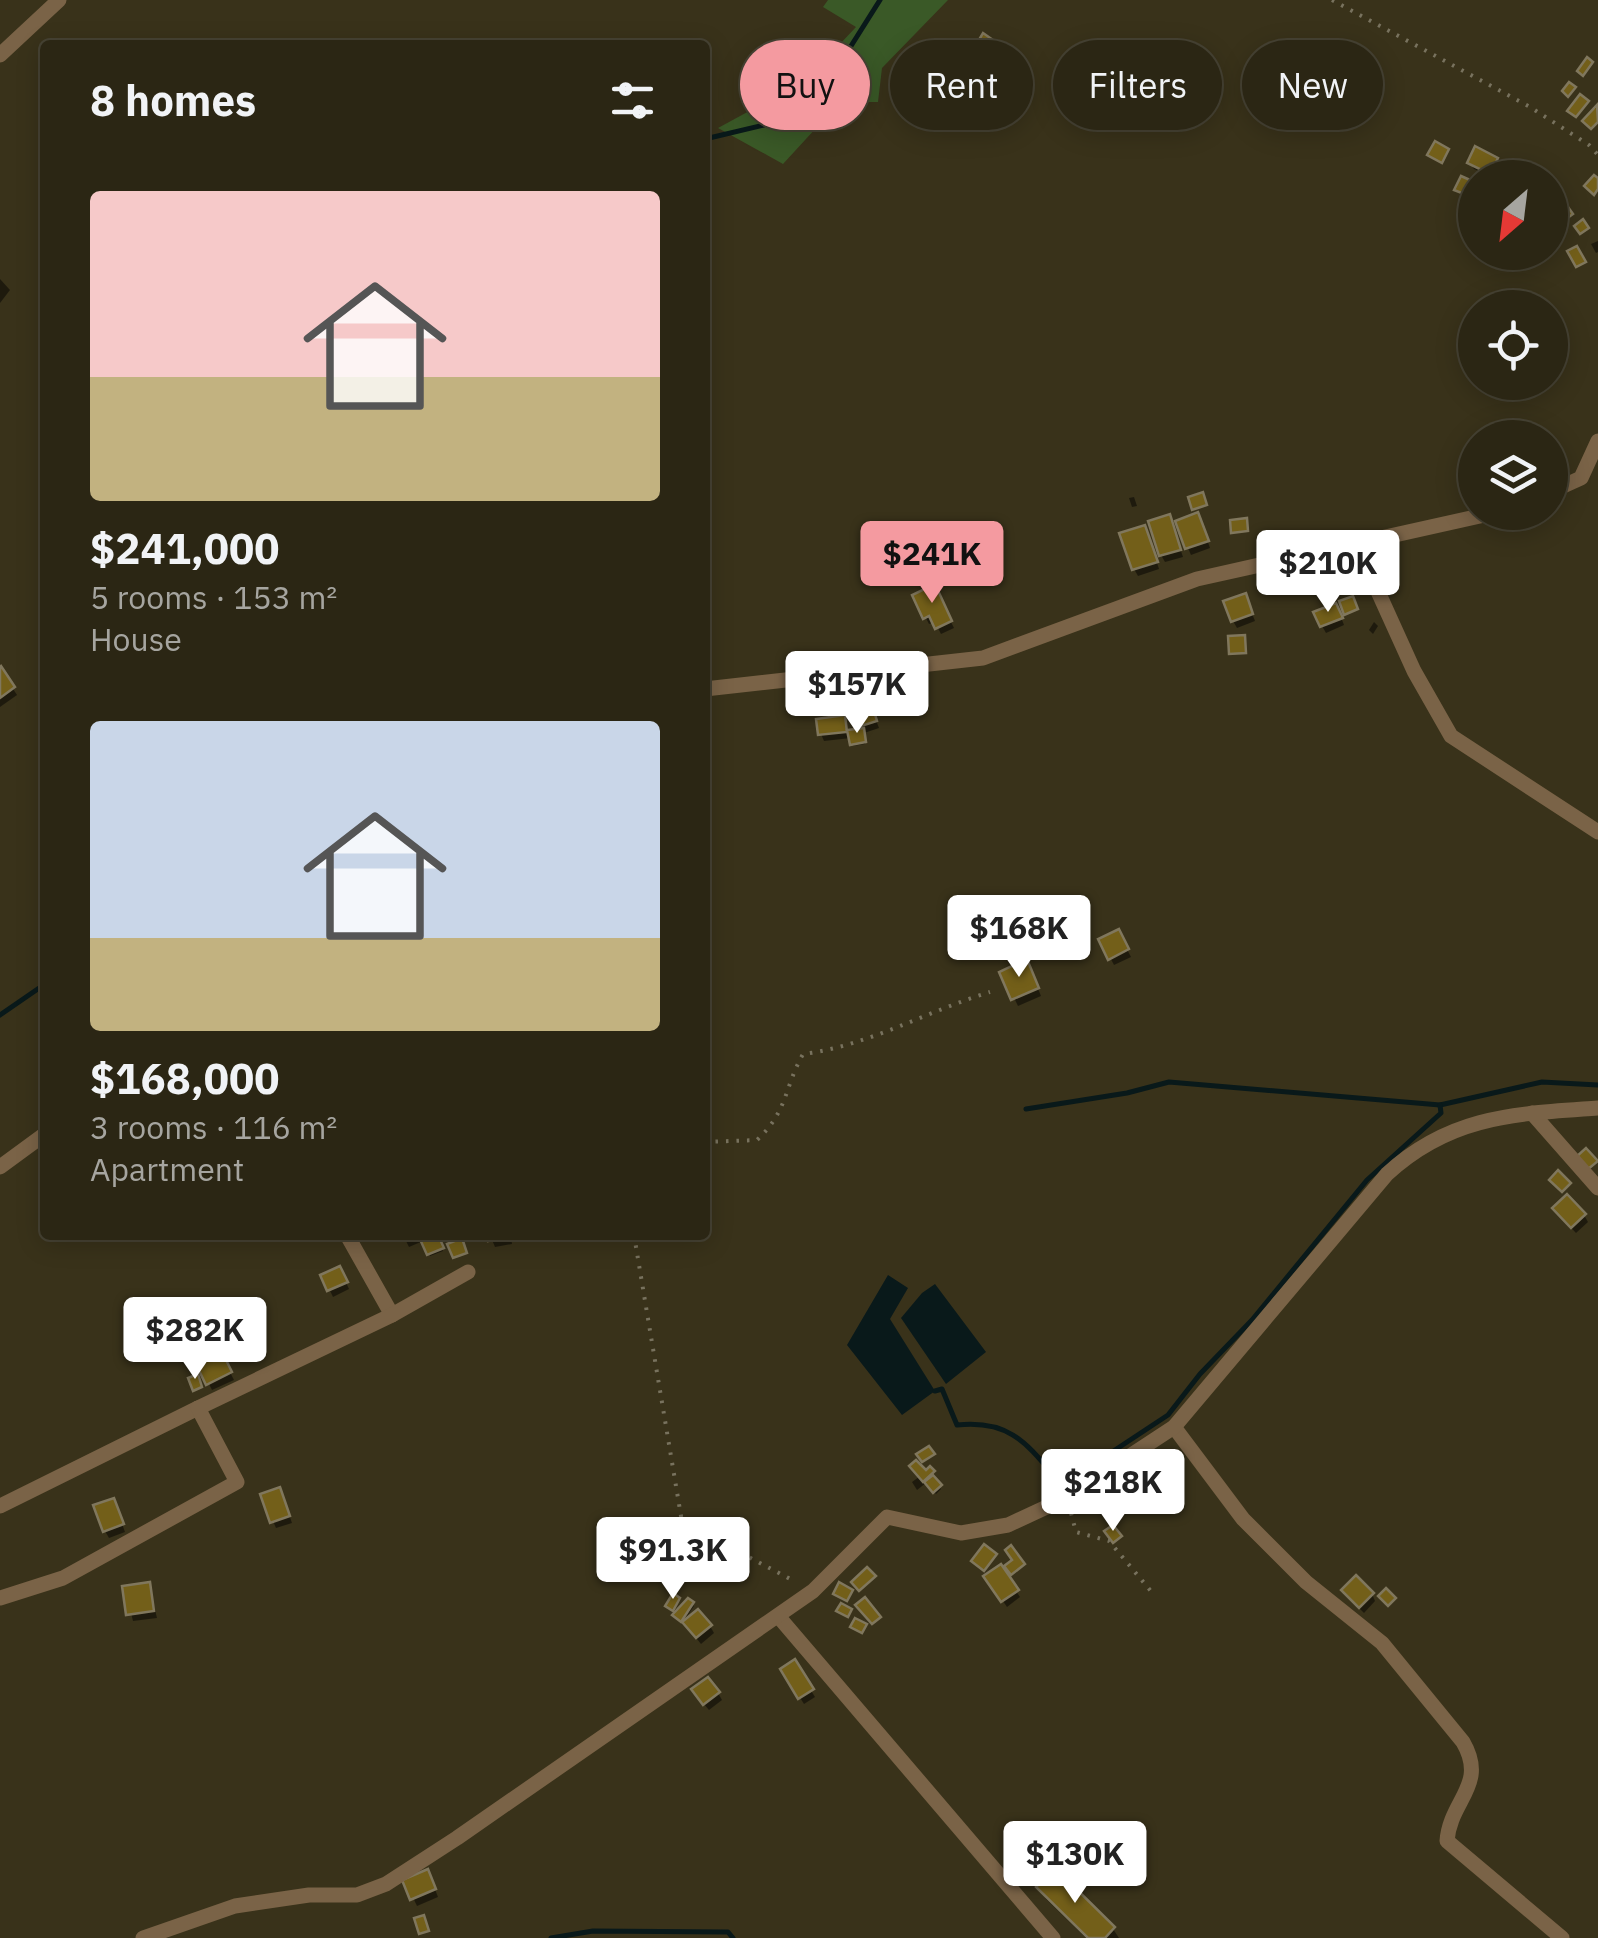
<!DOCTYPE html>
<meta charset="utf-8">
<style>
:root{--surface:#2b2614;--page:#332e1d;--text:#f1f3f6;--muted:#a6a5a0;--line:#474334;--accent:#f49aa0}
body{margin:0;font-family:"IBM Plex Sans",sans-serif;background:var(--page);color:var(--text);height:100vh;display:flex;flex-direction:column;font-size:38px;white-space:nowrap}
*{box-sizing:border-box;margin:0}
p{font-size:32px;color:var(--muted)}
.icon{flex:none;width:55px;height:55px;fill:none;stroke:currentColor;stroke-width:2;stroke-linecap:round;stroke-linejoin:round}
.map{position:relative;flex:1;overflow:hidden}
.side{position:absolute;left:40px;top:40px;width:670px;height:1200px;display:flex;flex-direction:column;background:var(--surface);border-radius:10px;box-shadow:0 5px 25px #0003,0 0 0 2px var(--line)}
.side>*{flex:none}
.hud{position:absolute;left:740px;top:40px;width:708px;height:90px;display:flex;gap:20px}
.needle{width:65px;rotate:208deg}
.controls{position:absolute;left:1458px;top:160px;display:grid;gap:20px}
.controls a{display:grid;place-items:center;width:110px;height:110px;border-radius:50%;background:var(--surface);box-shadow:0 5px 25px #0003,0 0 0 2px var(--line);font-size:50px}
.price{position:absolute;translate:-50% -85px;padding:0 22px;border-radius:10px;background:#fff;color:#222;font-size:32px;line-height:65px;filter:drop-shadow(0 2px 5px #0008)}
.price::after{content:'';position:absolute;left:50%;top:60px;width:30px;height:22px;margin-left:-15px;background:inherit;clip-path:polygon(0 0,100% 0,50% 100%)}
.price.current{background:var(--accent);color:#111}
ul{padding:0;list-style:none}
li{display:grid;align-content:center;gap:20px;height:530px;padding:0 50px}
li span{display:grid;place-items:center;height:310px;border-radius:10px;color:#555}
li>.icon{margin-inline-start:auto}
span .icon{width:180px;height:180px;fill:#fffc;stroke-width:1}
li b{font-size:42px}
h2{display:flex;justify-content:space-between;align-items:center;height:120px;padding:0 50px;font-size:42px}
.chip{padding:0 35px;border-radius:45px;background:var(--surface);box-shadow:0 5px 25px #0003,0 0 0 2px var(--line);font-size:35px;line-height:90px}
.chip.current{background:var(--accent);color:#111}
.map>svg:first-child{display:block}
.green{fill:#3a5927}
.water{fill:#09191a}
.shadow{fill:#0007}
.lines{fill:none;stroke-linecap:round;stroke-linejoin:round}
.stream{stroke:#09191a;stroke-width:5}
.building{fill:#735f19;stroke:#80775d;stroke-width:2.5}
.path{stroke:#78725e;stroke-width:4;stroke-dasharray:2.5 8;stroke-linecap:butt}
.minor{stroke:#7a6347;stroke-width:15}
</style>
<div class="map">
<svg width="1598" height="1938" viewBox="0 0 1598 1938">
<rect width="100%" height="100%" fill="#39321a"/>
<polygon class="green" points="828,0 948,0 882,68 878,102 840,102 783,164 718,128 806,80 856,27 823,7"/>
<g class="water">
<polygon points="888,1275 908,1288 890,1319 935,1391 902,1415 847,1345"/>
<polygon points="935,1284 986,1352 946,1384 901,1318 922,1293"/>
</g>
<g class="shadow">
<polygon points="994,44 998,50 987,68 972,55"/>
<polygon points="963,92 967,99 958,112 944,104 940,97"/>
<polygon points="1496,160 1500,167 1494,178 1474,169 1470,163"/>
<polygon points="1598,241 1598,252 1596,253 1591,244"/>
<polygon points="0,279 10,290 0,303"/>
<polygon points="1134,497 1137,506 1132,507 1129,498"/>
<polygon points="1201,522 1210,548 1191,555 1188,548"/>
<polygon points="1172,524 1183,557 1165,562 1161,555"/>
<polygon points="1148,534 1159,569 1138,576 1134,569"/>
<polygon points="934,588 954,628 941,634 935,622 929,624 915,597"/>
<polygon points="1248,603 1255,621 1237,628 1233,621"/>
<polygon points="1339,612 1344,625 1326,633 1322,626"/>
<polygon points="1374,622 1378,626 1373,634 1369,630"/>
<polygon points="1,670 17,695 0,707 0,670"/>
<polygon points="871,707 879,728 864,733 865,744 853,746 851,738 824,741 821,734 843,718 848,733 863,730 860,726"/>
<polygon points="1118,932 1131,957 1114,965 1101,940"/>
<polygon points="1030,969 1041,996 1018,1006 1002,973"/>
<polygon points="1559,1215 1584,1215 1588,1222 1576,1233"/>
<polygon points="403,1235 436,1235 443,1251 430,1256 423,1241 409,1247"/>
<polygon points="490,1235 511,1235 512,1244 495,1247"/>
<polygon points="323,1276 343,1276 349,1289 333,1297"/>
<polygon points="219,1351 234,1380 212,1390 198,1362"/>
<polygon points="930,1469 934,1475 932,1478 941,1489 936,1494 926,1483 917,1490 912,1482"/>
<polygon points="283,1497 292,1523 276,1528 273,1521"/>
<polygon points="116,1507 125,1532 109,1538 105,1531"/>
<polygon points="1000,1567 1020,1597 1007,1607 987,1577"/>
<polygon points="149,1585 157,1618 133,1621 125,1588"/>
<polygon points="1372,1594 1375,1601 1364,1613 1348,1597"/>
<polygon points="679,1599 676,1608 682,1612 692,1604 694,1606 683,1622 670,1609"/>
<polygon points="710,1626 714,1633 701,1644 689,1629"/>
<polygon points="794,1663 815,1697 804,1704 783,1670"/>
<polygon points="718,1693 722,1700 709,1710 698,1697"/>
<polygon points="431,1879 438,1897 417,1906 405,1881"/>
<polygon points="1039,1888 1113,1929 1119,1938 1086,1938 1046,1899"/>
</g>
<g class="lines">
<g class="stream">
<polyline points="705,139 781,121 851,46 880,0"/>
<polyline points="0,1015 45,984"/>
<polyline points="1026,1109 1127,1093 1169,1082 1440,1105 1542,1082 1598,1085"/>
<path d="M935,1391l7,-2 15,36c56,-6 72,22 105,60l106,-70 32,-41 52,-54 115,-140 74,-67 -1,-8"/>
<polyline points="551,1938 593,1931 728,1932 733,1938"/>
</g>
</g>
<g class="building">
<polygon points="983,33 996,42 983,63 970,55"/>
<polygon points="1587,57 1593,62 1583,76 1577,71"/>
<polygon points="961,64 973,71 965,86 952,78"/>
<polygon points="948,80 965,90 954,107 938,97"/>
<polygon points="1569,82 1576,87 1568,97 1562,91"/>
<polygon points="1580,94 1589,101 1576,117 1567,111"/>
<polygon points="1597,105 1598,122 1591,129 1582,121"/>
<polygon points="1435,141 1449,149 1442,163 1427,155"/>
<polygon points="1475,146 1498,158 1490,174 1467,163"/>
<polygon points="1594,175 1598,178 1598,189 1594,195 1584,186"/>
<polygon points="1461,176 1470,180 1464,194 1454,190"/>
<polygon points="1568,207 1573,214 1558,225 1553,217"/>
<polygon points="1583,219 1589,228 1580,234 1574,226"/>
<polygon points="1577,246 1586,262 1576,267 1567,251"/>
<polygon points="1203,492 1207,505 1192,510 1188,497"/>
<polygon points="1198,512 1209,541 1185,549 1175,521"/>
<polygon points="1170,514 1181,550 1159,556 1148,521"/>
<polygon points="1247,518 1248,531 1231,533 1230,520"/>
<polygon points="1145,525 1158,562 1132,570 1119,533"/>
<polygon points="935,584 952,621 935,629 929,616 923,619 912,595"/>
<polygon points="1246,593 1253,614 1231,622 1223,601"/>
<polygon points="1353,596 1358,609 1344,615 1339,601"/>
<polygon points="1336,603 1343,618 1320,627 1313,612"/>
<polygon points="1245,635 1246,653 1229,654 1228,636"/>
<polygon points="1,666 15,687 0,698 0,667"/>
<polygon points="872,704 877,721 858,727 853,709"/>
<polygon points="845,715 847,732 818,735 816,719"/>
<polygon points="864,728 866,742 850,745 847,730"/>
<polygon points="1119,929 1129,949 1108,960 1098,939"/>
<polygon points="1027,959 1039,988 1011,1000 999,972"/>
<polygon points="1586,1148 1598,1161 1587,1170 1576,1157"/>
<polygon points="1558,1170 1571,1183 1562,1192 1549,1180"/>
<polygon points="1567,1194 1586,1214 1571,1228 1552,1208"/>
<polygon points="424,1235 438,1235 444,1248 427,1255 419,1237"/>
<polygon points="487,1235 510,1235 510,1237 488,1241"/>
<polygon points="462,1238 467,1253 453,1258 447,1244"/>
<polygon points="340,1266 348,1282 327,1291 320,1275"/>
<polygon points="220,1348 232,1372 206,1385 194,1360"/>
<polygon points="198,1374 202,1387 193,1391 188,1378"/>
<polygon points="929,1446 935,1454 922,1462 916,1454"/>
<polygon points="916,1460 926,1470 930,1466 935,1471 923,1482 909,1466"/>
<polygon points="933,1475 942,1485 933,1493 924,1482"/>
<polygon points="280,1487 290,1516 270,1523 260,1494"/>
<polygon points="114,1498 124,1524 103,1532 93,1505"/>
<polygon points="1113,1525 1122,1536 1113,1543 1104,1531"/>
<polygon points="984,1544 997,1554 984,1571 971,1561"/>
<polygon points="1011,1545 1025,1564 1011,1575 1004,1566 1012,1560 1005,1550"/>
<polygon points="1001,1564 1019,1590 1001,1602 983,1576"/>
<polygon points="867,1567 876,1576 859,1591 851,1582"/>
<polygon points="1356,1575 1374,1593 1359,1608 1341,1590"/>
<polygon points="150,1582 154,1611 126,1615 122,1586"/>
<polygon points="839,1582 853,1590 847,1601 833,1594"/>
<polygon points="1386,1588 1396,1598 1388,1606 1378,1596"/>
<polygon points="673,1593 680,1598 673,1611 665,1606"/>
<polygon points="865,1597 881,1617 872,1624 855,1605"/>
<polygon points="688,1598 694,1602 681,1622 672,1615"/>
<polygon points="841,1603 852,1609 848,1617 836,1611"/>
<polygon points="698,1609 712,1625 696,1638 682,1622"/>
<polygon points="855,1618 867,1624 862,1633 850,1627"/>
<polygon points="795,1659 814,1689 798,1699 780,1669"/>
<polygon points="708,1677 720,1692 703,1705 691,1689"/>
<polygon points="1055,1868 1115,1927 1105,1938 1088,1938 1036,1887"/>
<polygon points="428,1869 436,1889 410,1900 402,1880"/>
<polygon points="424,1915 429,1931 419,1934 414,1918"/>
</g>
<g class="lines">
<g class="path">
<polyline points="1332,0 1530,107 1589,145 1598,155"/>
<path d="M705,1142l52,-2c31,-29 27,-52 46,-86 65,-8 124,-43 187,-62"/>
<polyline points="634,1235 682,1522 796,1582"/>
<polyline points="1071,1513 1076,1532 1109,1541 1155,1596"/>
</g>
<g class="minor">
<polyline points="0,55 59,0"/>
<polyline points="1550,492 1581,478 1598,441"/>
<polyline points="1356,543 1414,671 1451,736 1598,832"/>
<polyline points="705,689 983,658 1197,579 1498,512"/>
<polyline points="1532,1113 1598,1188"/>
<polyline points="0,1167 45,1134"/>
<polyline points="347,1235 392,1315"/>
<path d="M1174,1427l69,92 63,63 76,61 81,99c25,43 -13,58 -16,99l115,97"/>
<polyline points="0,1506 198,1408"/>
<polyline points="0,1598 63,1578 237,1482 198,1408 392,1315 468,1272"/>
<polyline points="778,1616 1053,1938"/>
<path d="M143,1938l92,-32 74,-11h48l29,-11 71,-46 356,-247 74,-74 74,16 47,-8 58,-27 108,-71 213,-253c64,-59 129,-60 211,-66"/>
</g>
</g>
</svg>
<div class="controls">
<a><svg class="needle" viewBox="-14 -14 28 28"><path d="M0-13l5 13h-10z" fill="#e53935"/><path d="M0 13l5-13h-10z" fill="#a6a5a0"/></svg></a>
<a><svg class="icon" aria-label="locate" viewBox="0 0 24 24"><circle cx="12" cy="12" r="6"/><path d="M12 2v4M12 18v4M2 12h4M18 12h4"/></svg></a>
<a><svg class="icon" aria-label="layers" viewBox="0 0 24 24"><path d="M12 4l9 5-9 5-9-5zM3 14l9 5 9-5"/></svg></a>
</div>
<b class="price current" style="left:932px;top:606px">$241K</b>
<b class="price" style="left:1328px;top:615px">$210K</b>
<b class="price" style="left:857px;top:736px">$157K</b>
<b class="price" style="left:1019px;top:980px">$168K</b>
<b class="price" style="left:195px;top:1382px">$282K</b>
<b class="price" style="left:1113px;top:1534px">$218K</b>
<b class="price" style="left:673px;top:1602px">$91.3K</b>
<b class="price" style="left:1075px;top:1906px">$130K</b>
<div class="hud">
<a class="chip current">Buy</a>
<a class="chip">Rent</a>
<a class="chip">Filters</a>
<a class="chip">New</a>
</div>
<section class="side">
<h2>8 homes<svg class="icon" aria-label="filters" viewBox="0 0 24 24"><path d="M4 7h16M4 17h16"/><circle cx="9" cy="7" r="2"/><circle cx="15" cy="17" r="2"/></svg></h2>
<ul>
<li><span style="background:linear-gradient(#f6c9c9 60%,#c2b280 0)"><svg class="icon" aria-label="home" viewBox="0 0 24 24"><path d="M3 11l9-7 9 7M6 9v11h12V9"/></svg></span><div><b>$241,000</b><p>5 rooms · 153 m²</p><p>House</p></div></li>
<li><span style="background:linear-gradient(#c9d6e8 70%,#c2b280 0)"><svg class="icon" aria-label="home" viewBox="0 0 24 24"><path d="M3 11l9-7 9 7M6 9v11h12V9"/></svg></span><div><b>$168,000</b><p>3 rooms · 116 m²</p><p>Apartment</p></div></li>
</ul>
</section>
</div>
